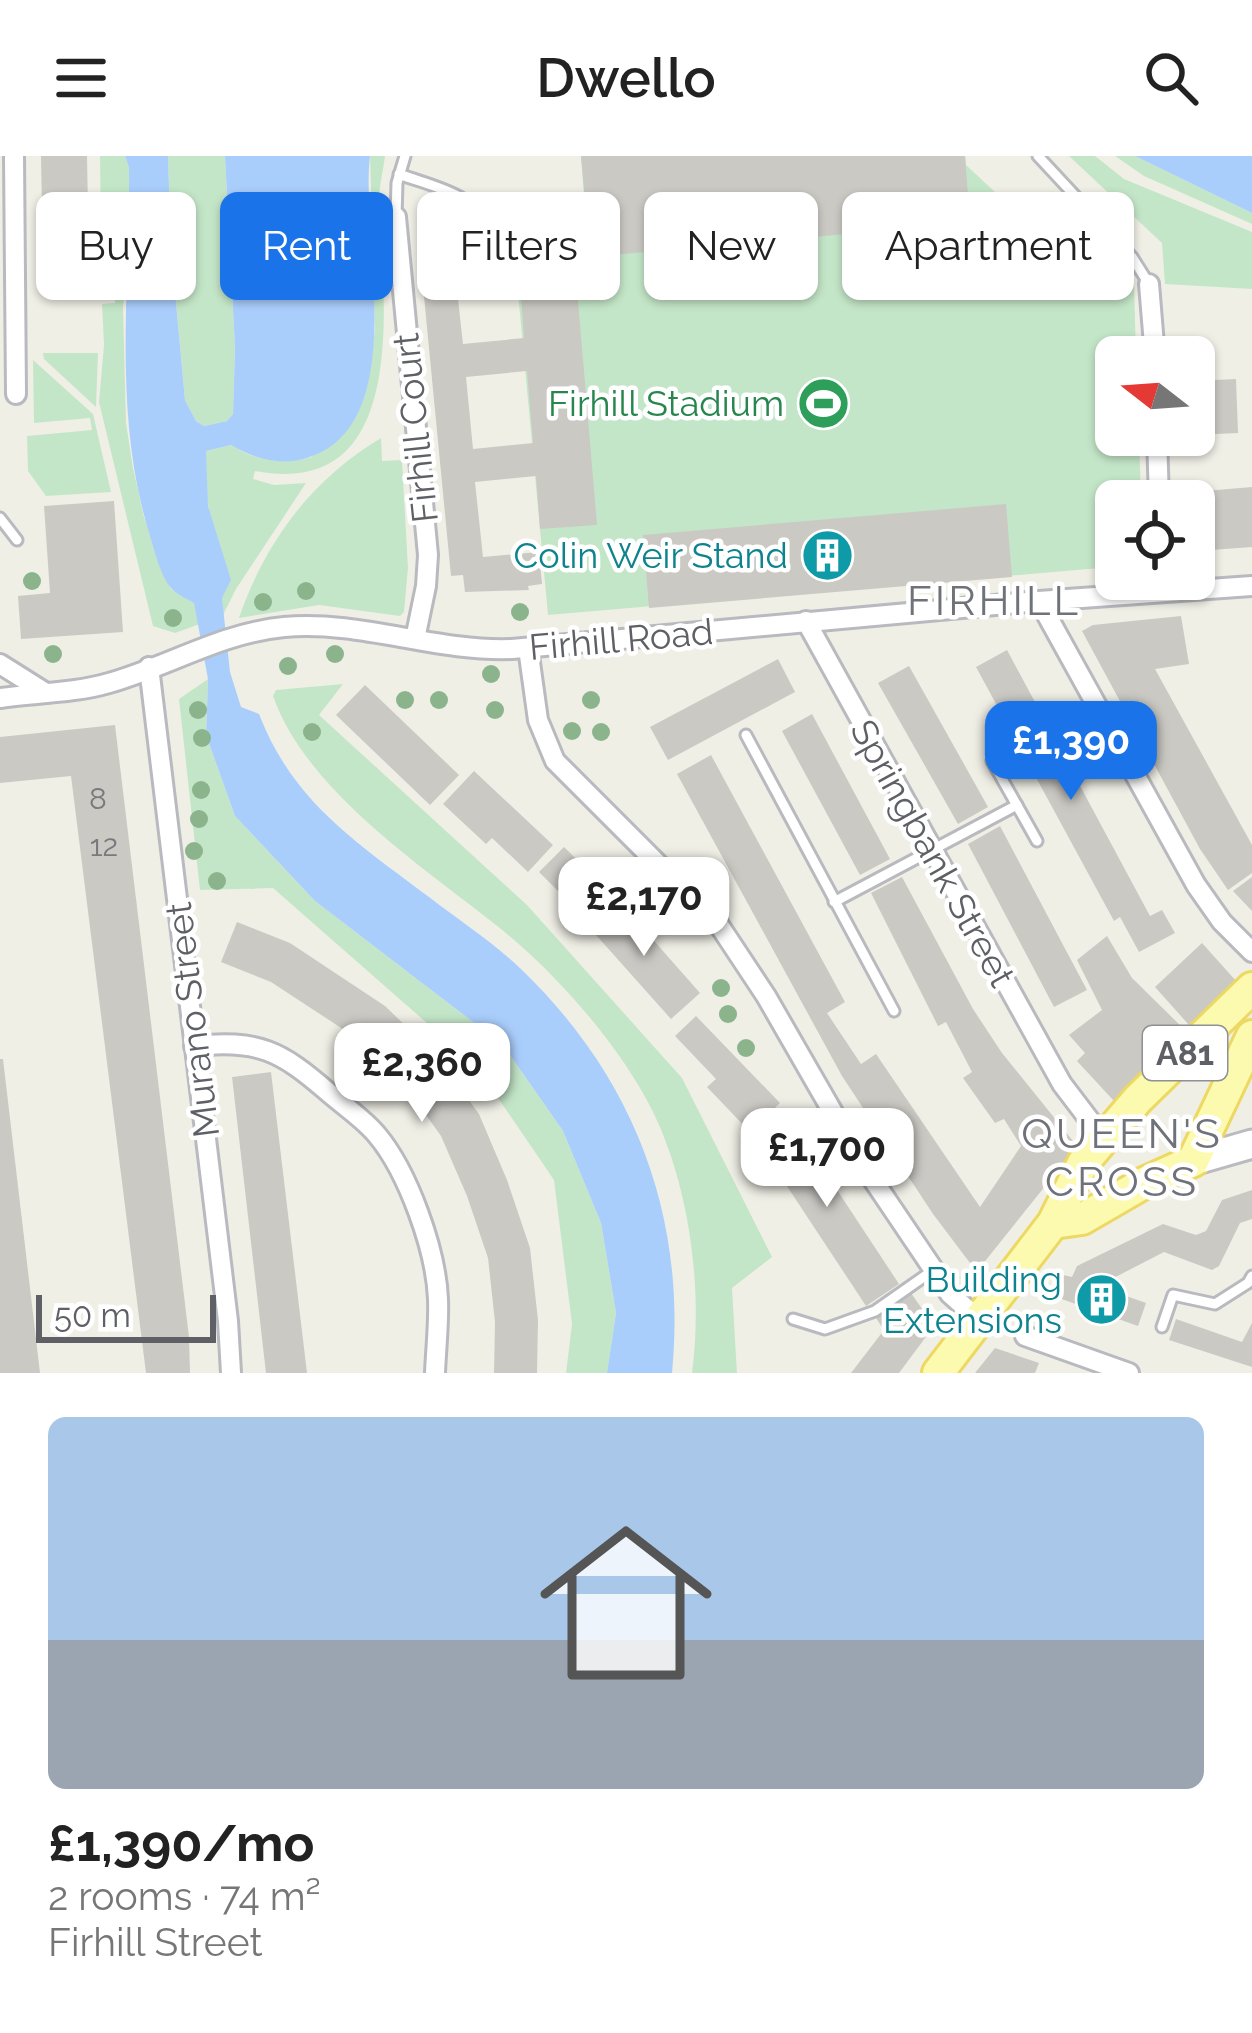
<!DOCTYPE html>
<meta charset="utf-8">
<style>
:root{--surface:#fff;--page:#f2f2f2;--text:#222;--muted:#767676;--accent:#1a73e8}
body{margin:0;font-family:Raleway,sans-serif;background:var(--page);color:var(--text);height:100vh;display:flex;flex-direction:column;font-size:45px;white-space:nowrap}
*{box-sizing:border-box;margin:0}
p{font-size:39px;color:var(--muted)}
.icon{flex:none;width:66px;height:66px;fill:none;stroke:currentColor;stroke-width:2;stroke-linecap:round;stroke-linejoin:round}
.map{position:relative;height:1217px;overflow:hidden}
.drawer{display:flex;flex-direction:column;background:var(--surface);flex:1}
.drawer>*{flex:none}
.banner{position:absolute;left:36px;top:36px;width:1182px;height:108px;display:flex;gap:24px}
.needle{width:78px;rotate:287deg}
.fabs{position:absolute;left:1095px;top:180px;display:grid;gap:24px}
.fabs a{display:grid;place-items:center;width:120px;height:120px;border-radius:18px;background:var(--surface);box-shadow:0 3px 9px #0004;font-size:60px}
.scale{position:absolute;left:36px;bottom:30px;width:180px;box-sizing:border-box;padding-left:12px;border:6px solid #5e6066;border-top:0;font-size:33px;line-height:42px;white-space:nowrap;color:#5e6066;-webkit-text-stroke:9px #fff;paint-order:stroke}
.price{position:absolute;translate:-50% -102px;padding:0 27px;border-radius:24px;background:#fff;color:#222;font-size:39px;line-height:78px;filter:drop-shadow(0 3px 6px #0008)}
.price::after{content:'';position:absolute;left:50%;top:72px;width:36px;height:27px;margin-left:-18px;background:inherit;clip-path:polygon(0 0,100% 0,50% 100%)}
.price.selected{background:var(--accent);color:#fff}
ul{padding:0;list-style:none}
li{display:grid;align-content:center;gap:24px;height:636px;padding:0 48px}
li span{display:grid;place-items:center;height:372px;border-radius:18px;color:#555}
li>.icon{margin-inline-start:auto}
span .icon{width:216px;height:216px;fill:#fffc;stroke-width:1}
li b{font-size:51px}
.pill{padding:0 42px;border-radius:18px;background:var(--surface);box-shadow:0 3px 9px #0004;font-size:42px;line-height:108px}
.pill.selected{background:var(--accent);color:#fff}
header{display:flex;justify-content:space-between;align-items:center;height:156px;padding:0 48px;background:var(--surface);font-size:54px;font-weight:600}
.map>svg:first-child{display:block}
.green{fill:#c4e6c8}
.water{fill:#aacefc}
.building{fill:#cbc9c4;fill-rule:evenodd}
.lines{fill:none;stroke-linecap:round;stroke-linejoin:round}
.lane-casing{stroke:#b9babf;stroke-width:15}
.street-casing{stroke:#b9babf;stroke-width:24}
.secondary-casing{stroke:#babbc1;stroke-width:33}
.primary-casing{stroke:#edd862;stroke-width:36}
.lane{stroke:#fff;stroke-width:9}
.street{stroke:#fff;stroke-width:18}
.secondary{stroke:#fff;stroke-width:27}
.primary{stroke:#fcfaaf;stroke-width:30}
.tree{fill:#8bb48d}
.labels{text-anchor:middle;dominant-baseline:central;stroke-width:9;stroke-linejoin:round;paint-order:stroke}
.number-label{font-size:30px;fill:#797a7e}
.shield{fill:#fff;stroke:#8e9094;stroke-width:3}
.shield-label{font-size:33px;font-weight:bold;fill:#5e6066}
.leisure-label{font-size:36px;fill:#27864d;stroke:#fff;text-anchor:end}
.street-label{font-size:36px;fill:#5e6066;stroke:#fff}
.culture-label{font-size:36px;fill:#0d838f;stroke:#fff;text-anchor:end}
.quarter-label{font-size:42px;letter-spacing:3px;fill:#6f7278;stroke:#fff}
</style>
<header><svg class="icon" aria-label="menu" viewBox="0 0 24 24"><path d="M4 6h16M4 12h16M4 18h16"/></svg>Dwello<svg class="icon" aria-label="search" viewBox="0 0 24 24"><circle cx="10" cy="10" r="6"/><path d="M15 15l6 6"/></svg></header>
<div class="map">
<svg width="1252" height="1217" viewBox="0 0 1252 1217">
<rect width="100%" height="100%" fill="#f0efe6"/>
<g class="green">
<polygon points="100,0 125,0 129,10 129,109 124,115 110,116 111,144 102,144"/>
<polygon points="168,0 225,0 235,192 233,258 227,265 204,270 196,265 185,244 171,93"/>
<path d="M370,0h15c-2,16 -6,30 -6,46 4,96 34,299 -124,269l-2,8 21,6 32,-2 -70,106 -13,26 -19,-140 2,-24 25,-6c24,16 52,20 81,12l53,-68 6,-26 4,-35z"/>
<polygon points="581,0 965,0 966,9 1024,63 1034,78 1084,101 1102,94 1134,128 1136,201 1116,201 1116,279 1139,279 1141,345 1116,345 1116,402 1111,403 1112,411 548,459 512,72 584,39"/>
<polygon points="1069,0 1095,0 1124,23 1252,76 1252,133 1165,128 1162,87"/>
<polygon points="1115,0 1135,0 1252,57 1252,68 1144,20"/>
<polygon points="115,120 126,123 123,151 126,267 133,312 144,361 171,433 194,447 200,468 175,477 153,470 99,246 104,189 102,148 115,147"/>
<polygon points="43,197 98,197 96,251 44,203"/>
<polygon points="33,204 93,258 111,336 46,340 28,315 27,280 92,274 90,262 34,267"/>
<path d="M381,282l1,23 20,-1 6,108 -4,44 -4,4 -81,-11 -80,13c26,-76 73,-139 142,-180z"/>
<polygon points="208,523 206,579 235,660 315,745 503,889 563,975 601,1067 616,1157 607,1217 566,1217 572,1168 554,1024 477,911 273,732 200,734 179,543"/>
<path d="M343,528l-24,31 208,190 155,173 90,179 -40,31 5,85h-45c11,-83 -2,-185 -39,-261 -32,-65 -95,-137 -152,-183 -75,-60 -195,-138 -228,-233l3,-6z"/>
</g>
<g class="water">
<path d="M125,0h43l3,93 14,151 11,21 8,5 23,-5 6,-7 2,-66 -10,-192h145c-10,79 42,266 -60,301 -28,10 -56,2 -79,-12l-25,6 2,55 23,74 -9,18 8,74 11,35 18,7c34,88 97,128 170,183 31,24 65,46 93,73 113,109 165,247 150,403h-65l9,-60 -15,-90 -38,-92 -60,-86 -188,-144 -80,-85 -29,-81 2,-56 -14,-76c-7,-4 -18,-9 -23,-15 -11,-13 -16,-36 -21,-52 -38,-121 -20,-245 -21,-369z"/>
<polygon points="1135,0 1252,0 1252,57"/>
</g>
<g class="building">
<polygon points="41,0 87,0 89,103 42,101 37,54 42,54"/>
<polygon points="581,0 965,0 970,67 590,101"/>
<path d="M512,72l4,38 -61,6 8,72 61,-6 -4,-56 56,-5 21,248 -57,4 -4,-53 -61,6 8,75 56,-5 3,32 -14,2 1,4 -64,2 -2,-17 -12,1 -31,-321 11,-1v-6l10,-1 -1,-6 23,-3v-5zM527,215l6,72 -60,6 -7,-72z"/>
<polygon points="1236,223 1238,277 1194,279 1194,225"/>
<polygon points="1252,331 1252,391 1198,395 1193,336"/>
<polygon points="114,345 123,476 21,483 18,440 50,437 44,350"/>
<polygon points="1006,348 1012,421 649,452 643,379"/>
<polygon points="1181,460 1189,508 1155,513 1252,689 1252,717 1228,734 1200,693 1082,475 1093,469"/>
<polygon points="1007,494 1150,760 1162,754 1175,777 1139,796 1120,761 1114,765 976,511"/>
<polygon points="778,503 795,536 668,604 650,571"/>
<polygon points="909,510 988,651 958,668 878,527"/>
<polygon points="365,529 459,619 430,649 336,559"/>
<polygon points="812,558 890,703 860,719 782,575"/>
<polygon points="115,569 189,1181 190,1217 146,1217 71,620 0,627 0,581"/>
<polygon points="711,599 845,846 827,857 861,908 876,898 980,1051 1021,990 1004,963 995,967 963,922 972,916 946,866 938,870 871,737 902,721 973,853 1002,897 1077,990 982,1109 970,1107 933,1058 842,920 677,618"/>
<polygon points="474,615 553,689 528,716 492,682 486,688 443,648"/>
<polygon points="1000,670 1087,834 1054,851 968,688"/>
<polygon points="564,691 608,734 583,760 539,716"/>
<polygon points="1252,721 1252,755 1233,735"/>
<polygon points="618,744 700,837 671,863 588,770"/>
<polygon points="237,766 290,787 385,850 437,900 479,958 507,1024 530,1092 538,1164 537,1217 494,1217 495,1166 488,1102 467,1040 441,980 404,928 358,883 271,826 221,806"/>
<polygon points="1107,780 1132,822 1187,876 1114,945 1077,905 1085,897 1069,879 1102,854 1077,804"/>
<polygon points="1202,787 1237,826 1189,869 1155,831"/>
<polygon points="696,860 780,947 750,976 707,931 716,923 675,880"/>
<polygon points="0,903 3,903 40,1217 0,1217"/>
<polygon points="271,916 299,1150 307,1217 266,1217 232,921"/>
<polygon points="787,958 899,1128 866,1150 754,980"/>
<polygon points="1252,1034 1252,1063 1240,1067 1219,1110 1212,1114 1164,1096 1098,1130 1146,1147 1138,1170 1056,1141 1063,1119 1072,1121 1077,1110 1163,1068 1196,1079 1206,1075 1222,1044"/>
<polygon points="911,1137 934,1170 899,1217 851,1217 884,1174 876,1162"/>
<polygon points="1176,1163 1242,1186 1252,1167 1252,1211 1169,1184"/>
<polygon points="995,1192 1039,1207 1035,1217 975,1217"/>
</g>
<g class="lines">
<defs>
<g id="lane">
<polyline points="1038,0 1132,101 1149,128"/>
<path d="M399,18c31,12 81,20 89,57"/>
<polyline points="396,61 397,27 405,0"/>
<polyline points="0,362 17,384"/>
<polyline points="746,579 894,855"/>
<polyline points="992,605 1037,685"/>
<polyline points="834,746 1017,649"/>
<polyline points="793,1163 825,1173 875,1155 932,1115"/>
<polyline points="1162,1171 1173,1139 1215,1148 1248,1127 1252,1120"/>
</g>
<g id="street">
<polyline points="14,0 16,238"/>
<polyline points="396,61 428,399 426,430 415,483"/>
<polyline points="1149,128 1155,201"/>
<polyline points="1157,279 1159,345"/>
<polyline points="1039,445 1196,729 1222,766 1252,796"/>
<polyline points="806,465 1062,928 1094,970"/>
<polyline points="528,492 538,564 555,605 719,769 766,840 865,1012 950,1138 978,1163"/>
<polyline points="0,508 46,537"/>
<polyline points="149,511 228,1165 231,1217"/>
<path d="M0,542c36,-5 75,-5 109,-15 60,-17 112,-50 175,-56 77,-7 151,25 228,22l527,-48 213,-15"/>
<path d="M194,890c64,-7 87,5 134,46 16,14 36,27 49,43 31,37 59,115 61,164 1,24 -2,49 -3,74"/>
<polyline points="1025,1180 1129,1217"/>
</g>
<polyline id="secondary" points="1193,1005 1252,988"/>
<g id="primary">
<polyline points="1053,1067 1082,1063 1144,1027 1193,1005 1252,880"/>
<polyline points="938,1217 1053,1067 1083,1007 1138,943 1252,832"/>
</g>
</defs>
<use href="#lane" class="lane-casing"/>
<use href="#street" class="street-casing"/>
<use href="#secondary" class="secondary-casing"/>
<use href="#primary" class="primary-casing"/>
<use href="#lane" class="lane"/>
<use href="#street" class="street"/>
<use href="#secondary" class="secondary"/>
<use href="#primary" class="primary"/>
</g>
<g class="tree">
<circle cx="32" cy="425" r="9"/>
<circle cx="306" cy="435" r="9"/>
<circle cx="263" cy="446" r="9"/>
<circle cx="520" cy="456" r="9"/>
<circle cx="173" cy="462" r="9"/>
<circle cx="53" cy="498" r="9"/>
<circle cx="335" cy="498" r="9"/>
<circle cx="288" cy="510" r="9"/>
<circle cx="491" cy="518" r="9"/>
<circle cx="405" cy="544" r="9"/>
<circle cx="439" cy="544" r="9"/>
<circle cx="591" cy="544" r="9"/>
<circle cx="198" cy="554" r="9"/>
<circle cx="495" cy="554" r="9"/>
<circle cx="572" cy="575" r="9"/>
<circle cx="312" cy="576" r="9"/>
<circle cx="601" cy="576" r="9"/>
<circle cx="202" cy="582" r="9"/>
<circle cx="201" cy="634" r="9"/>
<circle cx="199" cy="663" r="9"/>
<circle cx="194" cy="695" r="9"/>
<circle cx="217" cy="725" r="9"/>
<circle cx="721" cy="832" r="9"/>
<circle cx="728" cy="858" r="9"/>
<circle cx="746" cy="892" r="9"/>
</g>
<defs>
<symbol id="stadium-disc" viewBox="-11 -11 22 22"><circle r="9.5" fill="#2e9e5b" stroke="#fff"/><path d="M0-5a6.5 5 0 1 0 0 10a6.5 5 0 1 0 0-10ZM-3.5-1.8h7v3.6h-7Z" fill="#fff"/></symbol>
<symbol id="building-disc" viewBox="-11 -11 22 22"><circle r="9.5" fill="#0f9aa8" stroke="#fff"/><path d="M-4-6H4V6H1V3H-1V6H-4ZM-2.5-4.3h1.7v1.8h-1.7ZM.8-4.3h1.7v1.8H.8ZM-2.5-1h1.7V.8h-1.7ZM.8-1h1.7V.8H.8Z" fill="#fff"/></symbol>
</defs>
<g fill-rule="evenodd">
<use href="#stadium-disc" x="794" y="218" width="59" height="59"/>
<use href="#building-disc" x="798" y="370" width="59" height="59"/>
<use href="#building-disc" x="1072" y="1114" width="59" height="59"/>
</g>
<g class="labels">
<g class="number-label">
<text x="98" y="642">8</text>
<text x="104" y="689">12</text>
</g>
<rect class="shield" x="1143" y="870" width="84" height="54" rx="9"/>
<g class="shield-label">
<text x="1185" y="897">A81</text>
</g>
<g class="leisure-label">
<text x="784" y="247">Firhill Stadium</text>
</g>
<g class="street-label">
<text transform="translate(415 272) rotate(-96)">Firhill Court</text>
<text transform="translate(621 483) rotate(-5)">Firhill Road</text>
<text transform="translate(933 697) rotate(61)">Springbank Street</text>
<text transform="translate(192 864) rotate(-97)">Murano Street</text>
</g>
<g class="culture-label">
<text x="788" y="399">Colin Weir Stand</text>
<text x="1062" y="1123">Building<tspan x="1062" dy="41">Extensions</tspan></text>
</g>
<g class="quarter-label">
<text x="994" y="444">FIRHILL</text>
<text x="1122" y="977">QUEEN'S<tspan x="1122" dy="48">CROSS</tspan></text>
</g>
</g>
</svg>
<div class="fabs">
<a><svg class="needle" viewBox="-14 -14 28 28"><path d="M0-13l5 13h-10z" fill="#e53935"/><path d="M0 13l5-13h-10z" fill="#767676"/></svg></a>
<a><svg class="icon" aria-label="locate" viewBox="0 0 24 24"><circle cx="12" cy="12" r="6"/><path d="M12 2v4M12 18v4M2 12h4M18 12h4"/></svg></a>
</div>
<div class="scale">50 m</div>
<b class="price selected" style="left:1071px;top:647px">£1,390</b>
<b class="price" style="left:644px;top:803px">£2,170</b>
<b class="price" style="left:422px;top:969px">£2,360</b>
<b class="price" style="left:827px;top:1054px">£1,700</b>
<div class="banner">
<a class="pill">Buy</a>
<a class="pill selected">Rent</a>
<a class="pill">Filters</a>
<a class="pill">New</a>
<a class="pill">Apartment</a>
</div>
</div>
<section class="drawer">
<ul>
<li><span style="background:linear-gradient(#a9c7e8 60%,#9aa5b1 0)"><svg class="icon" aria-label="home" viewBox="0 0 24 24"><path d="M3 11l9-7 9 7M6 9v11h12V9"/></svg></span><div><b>£1,390/mo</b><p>2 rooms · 74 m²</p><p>Firhill Street</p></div></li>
</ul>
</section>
